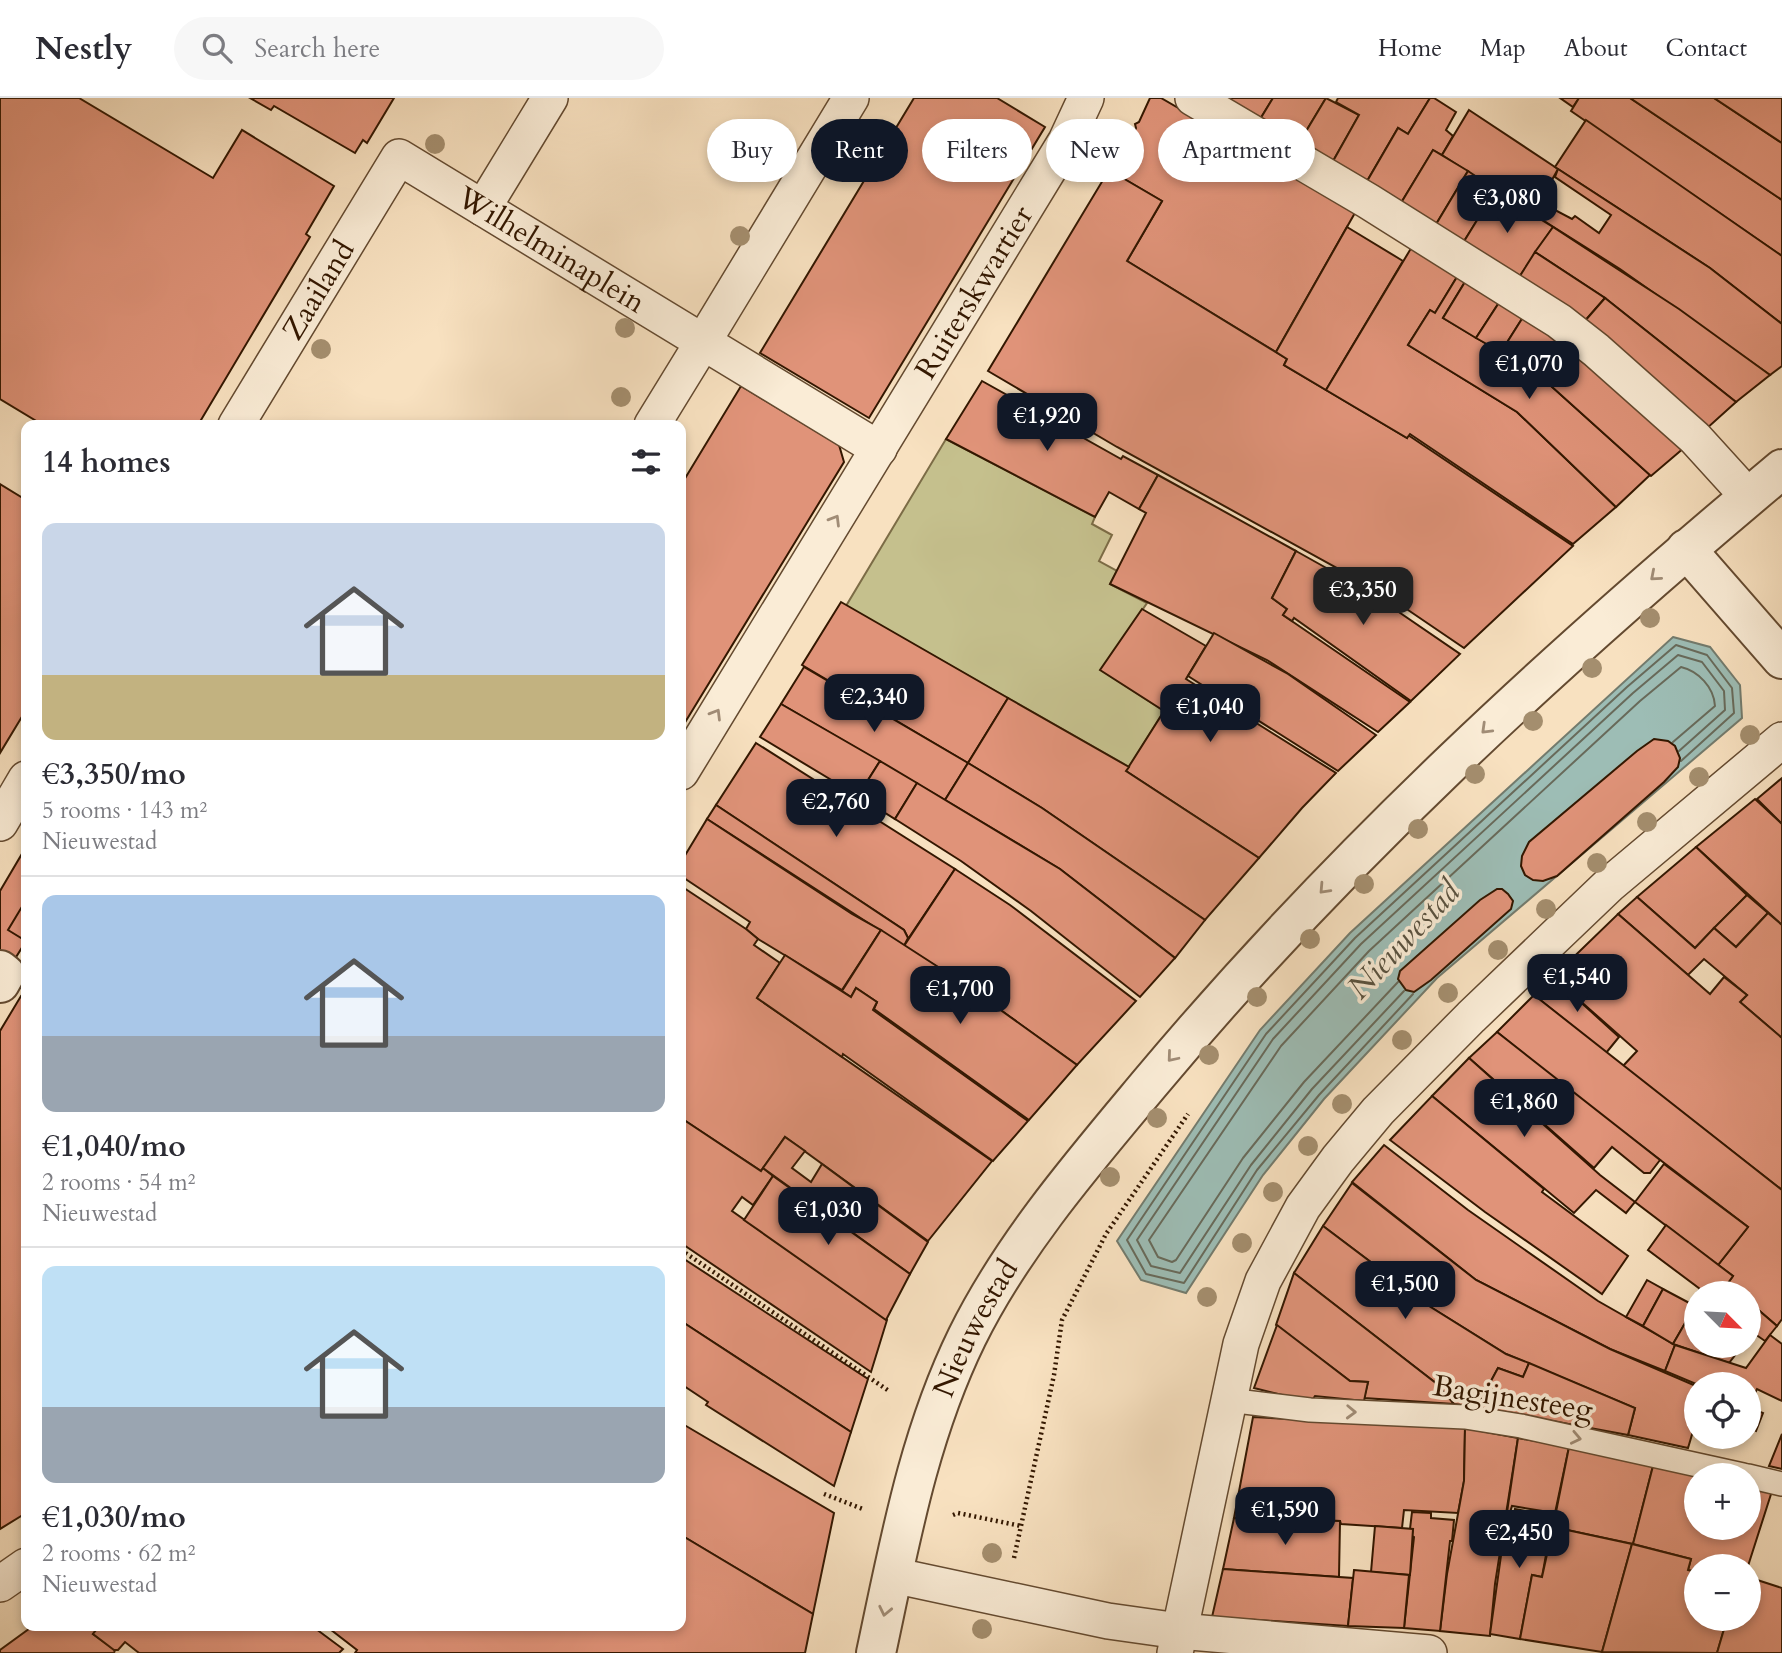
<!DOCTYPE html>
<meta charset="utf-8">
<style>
:root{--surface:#fff;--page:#f7f7f7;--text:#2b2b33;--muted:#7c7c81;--line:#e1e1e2;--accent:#111827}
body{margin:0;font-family:Cardo,serif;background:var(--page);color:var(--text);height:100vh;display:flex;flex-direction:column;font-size:26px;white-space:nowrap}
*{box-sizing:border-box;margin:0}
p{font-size:23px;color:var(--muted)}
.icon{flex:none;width:38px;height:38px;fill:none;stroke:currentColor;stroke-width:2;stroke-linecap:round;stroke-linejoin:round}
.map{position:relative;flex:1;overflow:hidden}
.sheet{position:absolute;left:21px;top:322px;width:665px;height:1211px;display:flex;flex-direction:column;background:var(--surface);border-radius:14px;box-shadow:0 4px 10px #0003}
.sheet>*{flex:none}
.guide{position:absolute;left:707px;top:21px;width:665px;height:63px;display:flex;gap:14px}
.needle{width:46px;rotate:114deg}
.buttons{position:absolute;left:1684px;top:1183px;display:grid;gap:14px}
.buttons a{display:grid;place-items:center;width:77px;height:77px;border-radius:50%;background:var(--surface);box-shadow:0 4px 10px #0003;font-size:35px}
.price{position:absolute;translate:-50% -60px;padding:0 16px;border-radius:14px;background:var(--accent);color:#fff;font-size:23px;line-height:46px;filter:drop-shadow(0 2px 4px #0008)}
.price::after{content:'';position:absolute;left:50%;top:42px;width:21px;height:16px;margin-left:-10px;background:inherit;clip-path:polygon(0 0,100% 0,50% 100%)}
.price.current{background:#222;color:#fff}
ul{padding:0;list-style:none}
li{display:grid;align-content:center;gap:14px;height:371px;padding:0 21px}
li+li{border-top:2px solid var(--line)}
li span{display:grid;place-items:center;height:217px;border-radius:14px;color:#555}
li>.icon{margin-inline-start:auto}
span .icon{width:126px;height:126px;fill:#fffc;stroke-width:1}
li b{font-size:30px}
h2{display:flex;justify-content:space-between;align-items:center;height:84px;padding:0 21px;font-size:30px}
.chip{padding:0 24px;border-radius:32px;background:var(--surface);box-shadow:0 4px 10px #0003;font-size:24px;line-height:63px}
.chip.current{background:var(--accent);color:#fff}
header{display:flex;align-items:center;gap:42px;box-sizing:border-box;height:98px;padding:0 35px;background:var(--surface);border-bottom:2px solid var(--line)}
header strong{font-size:33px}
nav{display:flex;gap:38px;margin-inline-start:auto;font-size:24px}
.search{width:490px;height:63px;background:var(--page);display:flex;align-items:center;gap:18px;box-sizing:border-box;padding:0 24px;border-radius:38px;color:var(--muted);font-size:26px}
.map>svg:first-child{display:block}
.green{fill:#c5c08d;stroke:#7c6c46;stroke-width:2}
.water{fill:#9dbdb5;stroke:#737b6d;stroke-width:2}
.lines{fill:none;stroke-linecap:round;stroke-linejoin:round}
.shore{stroke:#686a5a;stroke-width:2}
.building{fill:#e09379;stroke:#331700;stroke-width:2}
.service-casing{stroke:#644a30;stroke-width:26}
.pedestrian-casing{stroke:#644a30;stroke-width:38}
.minor-casing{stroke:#644a30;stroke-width:42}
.path{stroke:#331700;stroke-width:4.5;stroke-dasharray:2 3.5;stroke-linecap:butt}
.service{stroke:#faecd6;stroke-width:23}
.pedestrian{stroke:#faecd6;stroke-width:35}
.minor{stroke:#faecd6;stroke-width:38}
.tree{fill:#a48e6e}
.oneway{stroke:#a08c76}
.labels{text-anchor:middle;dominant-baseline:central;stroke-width:7;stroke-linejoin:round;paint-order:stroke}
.street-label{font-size:30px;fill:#331700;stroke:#faecd6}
.water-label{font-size:32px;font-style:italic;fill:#58513f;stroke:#faecd6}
</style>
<header>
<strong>Nestly</strong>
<div class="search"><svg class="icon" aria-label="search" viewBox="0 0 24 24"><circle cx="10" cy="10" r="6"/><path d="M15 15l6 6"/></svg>Search here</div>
<nav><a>Home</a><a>Map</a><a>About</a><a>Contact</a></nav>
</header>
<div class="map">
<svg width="1782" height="1555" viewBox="0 0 1782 1555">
<rect width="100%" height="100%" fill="#f8e1c0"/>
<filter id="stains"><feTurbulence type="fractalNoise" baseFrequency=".00286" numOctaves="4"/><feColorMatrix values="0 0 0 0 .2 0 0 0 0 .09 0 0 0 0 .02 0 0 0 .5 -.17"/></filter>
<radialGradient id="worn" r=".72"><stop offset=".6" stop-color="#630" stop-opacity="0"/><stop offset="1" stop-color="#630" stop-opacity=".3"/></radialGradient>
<polygon class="green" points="946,341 1095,419 1092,426 1112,437 1099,463 1117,473 1110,486 1147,505 1101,572 1164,613 1129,669 846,508"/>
<polygon class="water" points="1673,539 1710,549 1740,587 1742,620 1437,880 1324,1001 1263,1077 1186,1195 1141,1182 1117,1143 1260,932 1350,835"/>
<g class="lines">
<g class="shore">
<path d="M1398,884l-94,100 -61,76 -67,102 -4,2 -14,-5 -9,-17 132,-194 88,-95 271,-250 41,-34c17,4 33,20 34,39l-42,36"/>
<polyline points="1404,893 1312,991 1251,1067 1180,1175 1151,1168 1137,1142 1273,941 1361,846 1633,595 1678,557 1702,564 1724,593 1725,612 1679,653"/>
<polyline points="1413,896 1319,997 1257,1072 1184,1185 1146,1176 1127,1142 1266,936 1355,840 1627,589 1676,547 1707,557 1732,590 1734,615 1681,663"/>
</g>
</g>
<g class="building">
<polygon points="0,0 79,0 213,80 242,32 334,88 306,136 310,139 198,327 43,327 0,301"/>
<polygon points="250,0 394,0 367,45 363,42 355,55 274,8 271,12"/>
<polygon points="914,0 997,0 1045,29 869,320 760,255"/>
<polygon points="1150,0 1161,0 1356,113 1276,254 1127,163 1162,103 1109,72 1110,68 1116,67 1121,57 1119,52 1124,51 1136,30 1135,26 1139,24"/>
<polygon points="1220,0 1273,0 1259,23"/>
<polygon points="1273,0 1326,0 1299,45 1259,23"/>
<polygon points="1326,0 1359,17 1332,65 1299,45"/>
<polygon points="1338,0 1430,0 1408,36 1398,30 1366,85 1332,65 1359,17 1336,4"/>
<polygon points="1430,0 1434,0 1456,14 1446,32 1453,38 1442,57 1433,52 1401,105 1366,85 1398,30 1408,36"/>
<polygon points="1560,0 1579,0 1573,9"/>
<polygon points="1579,0 1630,0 1782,102 1782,158 1571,13"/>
<polygon points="1630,0 1714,0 1782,45 1782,102"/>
<polygon points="1714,0 1782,0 1782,45"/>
<polygon points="1469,12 1558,71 1533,116 1442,57"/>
<polygon points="1586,22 1782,158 1782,226 1710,170 1555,69"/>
<polygon points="1433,52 1468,73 1435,128 1401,105"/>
<polygon points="1558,71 1710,170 1782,226 1782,268 1770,277 1620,171 1533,116 1540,104 1572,121 1575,118 1599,135 1611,117 1555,79"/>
<polygon points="1109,72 1162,103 1127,163 1287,261 1284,267 1407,340 1408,337 1573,448 1464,550 1386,497 1117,349 988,273"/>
<polygon points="1468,73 1496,92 1463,145 1435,128"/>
<polygon points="1495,93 1553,129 1518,181 1463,145"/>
<polygon points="1347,129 1403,163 1326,292 1284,267 1287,261 1276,254"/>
<polygon points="1553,129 1679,211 1770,277 1736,304 1605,200 1535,154"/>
<polygon points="1413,147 1460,174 1435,215 1430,212 1408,247 1517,314 1616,409 1573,446 1410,336 1407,340 1326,292"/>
<polygon points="1535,154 1605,200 1584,224 1518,181"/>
<polygon points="1460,174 1468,179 1443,220 1517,264 1550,287 1650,377 1616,409 1517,314 1408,247 1430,212 1435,215"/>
<polygon points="1468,179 1502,200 1476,240 1443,220"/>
<polygon points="1502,200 1525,216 1501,254 1476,240"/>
<polygon points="1605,200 1736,304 1705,332 1584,224"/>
<polygon points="1525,216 1685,349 1651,378 1550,287 1501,254"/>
<polygon points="982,283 1121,361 1123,358 1158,377 1139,411 1109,394 1095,419 946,341"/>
<polygon points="741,288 839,347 844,364 681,631 681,387"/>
<polygon points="1158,377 1296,453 1272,500 1287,511 1283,517 1410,604 1378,634 1267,562 1110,486 1146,415 1139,411"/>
<polygon points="0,386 26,402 26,612 0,655"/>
<polygon points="1296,453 1371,495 1460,556 1411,603 1294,520 1292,523 1283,517 1287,511 1272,500"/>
<polygon points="841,504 1008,600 968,665 802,567"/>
<polygon points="1142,511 1206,548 1186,581 1336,675 1302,710 1259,760 1126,673 1164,613 1100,572"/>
<polygon points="1214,535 1288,576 1376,637 1338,673 1188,578"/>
<polygon points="804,569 968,665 945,702 781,606"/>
<polygon points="1008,600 1129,669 1126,673 1259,760 1205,822 1042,710 968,665"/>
<polygon points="781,606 880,663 858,698 760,639"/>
<polygon points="1654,641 1668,643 1675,648 1680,660 1678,669 1664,684 1557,778 1543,783 1533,782 1525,777 1521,768 1522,758 1529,744 1637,653"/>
<polygon points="756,645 955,771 906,844 908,840 904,832 716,707"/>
<polygon points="880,663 917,685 895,721 858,698"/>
<polygon points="968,665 1042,710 1205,822 1175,860 1060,771 945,702"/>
<polygon points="1782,680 1782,726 1757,701"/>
<polygon points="917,685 1060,771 1175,860 1140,899 1031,813 961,763 895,721"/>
<polygon points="1755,701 1782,726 1782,827 1696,749"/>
<polygon points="716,707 904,832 908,840 904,848 707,721"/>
<polygon points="707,721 852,816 881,832 842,892 758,841 746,831 750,824 681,778 681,764"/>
<polygon points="26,749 26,850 23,848 8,872 26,883 26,893 0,877 0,793"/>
<polygon points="1696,749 1747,797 1695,850 1637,799"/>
<polygon points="955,771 1010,807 1136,903 1077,967 963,885 904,848"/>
<polygon points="681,788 746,831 758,841 754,847 780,865 757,900 992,1063 928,1143 785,1039 761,1073 681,1020"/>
<polygon points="1497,791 1502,791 1508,796 1513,803 1511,811 1431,882 1414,894 1406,892 1398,881 1400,873 1480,802"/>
<polygon points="1747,797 1768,815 1736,849 1714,830"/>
<polygon points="1637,799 1695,850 1714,830 1736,849 1768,815 1782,827 1782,940 1740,904 1747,897 1704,861 1688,877 1618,816"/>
<polygon points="26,802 26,843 8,832"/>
<polygon points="1618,816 1710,896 1724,879 1747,897 1740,904 1782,940 1782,1092 1623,968 1637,953 1553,879"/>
<polygon points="881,832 963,885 1077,967 1029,1022 874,911 877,904 856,890 851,899 842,893"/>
<polygon points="785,857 851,899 856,890 877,904 873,912 1028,1023 993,1063 843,956 842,959 757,900"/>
<polygon points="1553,879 1619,939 1606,955 1534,897"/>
<polygon points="1534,897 1782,1092 1782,1221 1777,1228 1748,1203 1748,1195 1739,1195 1728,1185 1733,1178 1718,1167 1748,1129 1575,997 1497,934"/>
<polygon points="21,898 26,901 26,1415 0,1431 0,933"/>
<polygon points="1497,934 1660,1062 1650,1075 1644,1075 1612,1049 1594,1070 1469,960"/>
<polygon points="1469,960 1600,1077 1635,1104 1626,1115 1596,1092 1574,1115 1432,998"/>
<polygon points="1432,998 1544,1091 1542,1094 1628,1158 1602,1196 1485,1114 1390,1042"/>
<polygon points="681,1020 761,1073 763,1070 773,1078 753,1107 742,1099 732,1113 887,1222 871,1274 681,1145"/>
<polygon points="785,1039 805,1053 792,1070 811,1084 822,1066 928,1144 910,1176 763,1070"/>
<polygon points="1384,1047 1468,1112 1598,1203 1675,1247 1665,1273 1610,1251 1476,1182 1352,1084"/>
<polygon points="1664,1066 1748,1129 1718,1167 1635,1104"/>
<polygon points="773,1078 910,1176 886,1222 744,1122"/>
<polygon points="1352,1085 1476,1182 1610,1251 1696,1288 1696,1323 1688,1350 1628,1337 1635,1310 1506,1256 1429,1208 1323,1128"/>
<polygon points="1666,1127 1733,1178 1728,1185 1739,1195 1697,1195 1700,1191 1648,1152"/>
<polygon points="1323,1128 1429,1208 1506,1256 1529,1265 1523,1279 1498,1270 1477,1309 1454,1306 1437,1286 1294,1175"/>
<polygon points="681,1159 868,1281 851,1334 681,1223"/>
<polygon points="1294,1175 1437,1286 1454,1306 1364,1300 1368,1284 1350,1283 1276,1227"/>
<polygon points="1647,1182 1663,1191 1643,1228 1626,1219"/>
<polygon points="1663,1191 1695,1208 1673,1246 1643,1228"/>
<polygon points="1696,1196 1696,1248 1742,1248 1729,1265 1673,1246 1695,1208 1689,1205"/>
<polygon points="1748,1203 1777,1228 1765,1243 1752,1234 1748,1239"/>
<polygon points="681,1223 851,1334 834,1388 706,1307 708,1304 681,1286"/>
<polygon points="1277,1227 1350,1283 1368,1284 1364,1303 1315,1298 1311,1304 1254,1290"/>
<polygon points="1770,1237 1782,1246 1782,1303 1757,1291 1748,1309 1748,1286 1696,1286 1665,1273 1675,1247 1746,1270"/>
<polygon points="1529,1265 1635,1310 1628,1337 1477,1309 1498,1270 1523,1279"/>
<polygon points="1748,1309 1763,1315 1756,1333 1748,1330"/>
<polygon points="1253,1319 1465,1330 1464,1383 1458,1415 1404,1412 1402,1430 1341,1426 1340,1423 1234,1420"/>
<polygon points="681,1325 834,1415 813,1516 681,1437"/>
<polygon points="1465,1330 1518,1340 1495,1486 1490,1538 1440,1533 1447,1476 1464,1383"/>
<polygon points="1782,1336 1782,1371 1769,1368"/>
<polygon points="1518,1340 1569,1349 1555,1415 1512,1408 1508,1421 1506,1421"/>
<polygon points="1569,1349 1653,1368 1633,1446 1553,1429"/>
<polygon points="1653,1368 1696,1377 1696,1430 1748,1430 1748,1388 1772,1393 1748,1468 1696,1468 1696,1474 1688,1472 1691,1461 1633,1446"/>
<polygon points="1515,1411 1553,1418 1542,1479 1532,1477 1520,1541 1490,1536 1506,1422 1513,1424"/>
<polygon points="1412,1414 1431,1415 1431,1420 1454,1422 1452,1443 1450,1443 1440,1533 1404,1530 1414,1439 1412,1438 1413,1431 1410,1431"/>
<polygon points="1234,1420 1340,1423 1339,1479 1223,1471"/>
<polygon points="1375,1428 1413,1431 1410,1477 1371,1474"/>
<polygon points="1553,1429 1632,1446 1602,1554 1520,1541 1532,1477 1542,1479"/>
<polygon points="681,1437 813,1516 805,1555 355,1555 357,1552 326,1528 681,1528"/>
<polygon points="1632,1446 1691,1461 1688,1472 1696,1474 1696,1521 1727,1521 1717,1555 1602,1554"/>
<polygon points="1223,1471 1353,1480 1348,1528 1212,1519"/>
<polygon points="1354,1472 1409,1477 1404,1530 1348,1528"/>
<polygon points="1748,1479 1782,1490 1782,1555 1717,1555 1727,1521 1748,1521"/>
<polygon points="33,1528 82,1528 86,1531 89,1528 96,1532 93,1536 115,1552 114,1555 0,1555 0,1552"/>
<polygon points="89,1528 312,1528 343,1551 339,1555 139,1555 125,1544 118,1552 114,1552 93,1536 96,1532"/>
</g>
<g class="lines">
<defs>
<g id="service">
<polyline points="1228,1302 1310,1312 1465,1319 1521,1328 1743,1377"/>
<polyline points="1748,1378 1782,1386"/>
</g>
<g id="pedestrian">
<polyline points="851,0 703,244 879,351"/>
<polyline points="1193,0 1368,103 1559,223 1596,252 1695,340 1735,384"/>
<polyline points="483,110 550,0"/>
<path id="s1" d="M236,327l163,-268 304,185 -51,83"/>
<path id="s2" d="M681,674l385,-631 20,-43"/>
<polyline points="0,725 26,681"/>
<polyline points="911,1481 1108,1523 1179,1533 1429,1555"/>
<polyline points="0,1486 26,1468"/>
<polyline points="1175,1555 1241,1246 1263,1183 1303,1109 1338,1061 1378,1013 1471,919 1609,787 1782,642"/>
</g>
<g id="minor">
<polyline points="1686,451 1782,561"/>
<polyline points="0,872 5,876 0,885"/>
<path id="s3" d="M876,1555c23,-107 42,-216 91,-316 46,-93 117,-175 183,-254 190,-227 406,-425 632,-614"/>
</g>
</defs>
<use href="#service" class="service-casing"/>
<use href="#pedestrian" class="pedestrian-casing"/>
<use href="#minor" class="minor-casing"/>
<g class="path">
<polyline points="681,1152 889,1293"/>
<polyline points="824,1396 863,1411"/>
<polyline points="953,1417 958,1415 1021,1428"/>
<polyline points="1014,1460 1054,1277 1062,1222 1106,1136 1188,1016"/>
</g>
<use href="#service" class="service"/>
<use href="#pedestrian" class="pedestrian"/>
<use href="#minor" class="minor"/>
</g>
<g class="tree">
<circle cx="435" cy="46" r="10"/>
<circle cx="740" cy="138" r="10"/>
<circle cx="625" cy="230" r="10"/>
<circle cx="321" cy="251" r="10"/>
<circle cx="621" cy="299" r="10"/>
<circle cx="1650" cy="520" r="10"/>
<circle cx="1592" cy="570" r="10"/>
<circle cx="1533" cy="623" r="10"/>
<circle cx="1750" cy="637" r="10"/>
<circle cx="1475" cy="676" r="10"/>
<circle cx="1699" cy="679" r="10"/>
<circle cx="1647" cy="724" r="10"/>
<circle cx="1418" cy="731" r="10"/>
<circle cx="1597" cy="765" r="10"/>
<circle cx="1364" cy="786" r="10"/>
<circle cx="1546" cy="811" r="10"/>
<circle cx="1310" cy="841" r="10"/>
<circle cx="1498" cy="852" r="10"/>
<circle cx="1448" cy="895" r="10"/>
<circle cx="1257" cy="899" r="10"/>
<circle cx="1402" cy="942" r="10"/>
<circle cx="1209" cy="957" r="10"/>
<circle cx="1342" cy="1006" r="10"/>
<circle cx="1157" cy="1020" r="10"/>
<circle cx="1308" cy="1048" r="10"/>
<circle cx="1110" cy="1079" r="10"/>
<circle cx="1273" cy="1094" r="10"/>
<circle cx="1242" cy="1145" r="10"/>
<circle cx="1207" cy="1199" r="10"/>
<circle cx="992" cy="1455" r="10"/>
<circle cx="982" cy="1531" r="10"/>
</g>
<defs><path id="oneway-chevron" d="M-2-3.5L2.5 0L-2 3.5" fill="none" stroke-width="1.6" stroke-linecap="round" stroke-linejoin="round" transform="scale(1.75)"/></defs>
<g class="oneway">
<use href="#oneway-chevron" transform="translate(835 422) rotate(-59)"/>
<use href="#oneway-chevron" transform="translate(1655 478) rotate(139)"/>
<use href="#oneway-chevron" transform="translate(716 616) rotate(-59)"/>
<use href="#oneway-chevron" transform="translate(1486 631) rotate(136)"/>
<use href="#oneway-chevron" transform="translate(1324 791) rotate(133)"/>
<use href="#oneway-chevron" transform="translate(1172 959) rotate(130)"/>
<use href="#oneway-chevron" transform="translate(1351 1314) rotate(2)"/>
<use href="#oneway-chevron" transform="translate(1576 1340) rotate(12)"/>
<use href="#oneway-chevron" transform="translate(885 1513) rotate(102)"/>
</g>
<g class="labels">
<g class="street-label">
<text stroke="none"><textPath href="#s1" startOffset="492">Wilhelminaplein</textPath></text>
<text stroke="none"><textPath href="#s1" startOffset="158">Zaailand</textPath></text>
<text stroke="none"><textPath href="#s2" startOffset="562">Ruiterskwartier</textPath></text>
<text stroke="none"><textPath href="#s3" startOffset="341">Nieuwestad</textPath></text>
<text transform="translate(1513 1300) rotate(9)">Bagijnesteeg</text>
</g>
<g class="water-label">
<text transform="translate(1404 842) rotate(-47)">Nieuwestad</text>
</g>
</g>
<rect width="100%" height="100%" filter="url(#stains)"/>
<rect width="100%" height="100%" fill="url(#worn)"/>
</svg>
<div class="buttons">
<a><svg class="needle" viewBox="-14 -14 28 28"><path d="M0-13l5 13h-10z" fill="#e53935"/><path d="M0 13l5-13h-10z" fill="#7c7c81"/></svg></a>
<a><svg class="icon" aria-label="locate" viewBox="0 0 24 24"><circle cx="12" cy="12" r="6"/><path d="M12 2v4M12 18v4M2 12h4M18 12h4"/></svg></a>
<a>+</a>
<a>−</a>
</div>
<b class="price" style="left:1507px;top:137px">€3,080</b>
<b class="price" style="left:1529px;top:303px">€1,070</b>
<b class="price" style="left:1047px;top:355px">€1,920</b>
<b class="price current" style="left:1363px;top:529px">€3,350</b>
<b class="price" style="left:874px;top:636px">€2,340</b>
<b class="price" style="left:1210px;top:646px">€1,040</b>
<b class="price" style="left:836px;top:741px">€2,760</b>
<b class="price" style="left:1577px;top:916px">€1,540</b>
<b class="price" style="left:960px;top:928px">€1,700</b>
<b class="price" style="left:1524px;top:1041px">€1,860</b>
<b class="price" style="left:828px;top:1149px">€1,030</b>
<b class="price" style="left:1405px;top:1223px">€1,500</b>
<b class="price" style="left:1285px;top:1449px">€1,590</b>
<b class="price" style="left:1519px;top:1472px">€2,450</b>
<div class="guide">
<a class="chip">Buy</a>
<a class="chip current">Rent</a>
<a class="chip">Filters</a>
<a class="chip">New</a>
<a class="chip">Apartment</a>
</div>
<section class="sheet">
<h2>14 homes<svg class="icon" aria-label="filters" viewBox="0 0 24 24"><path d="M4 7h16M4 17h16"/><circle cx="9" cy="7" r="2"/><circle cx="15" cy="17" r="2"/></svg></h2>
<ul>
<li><span style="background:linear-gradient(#c9d6e8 70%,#c2b280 0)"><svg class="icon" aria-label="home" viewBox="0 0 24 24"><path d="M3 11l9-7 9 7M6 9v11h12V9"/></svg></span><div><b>€3,350/mo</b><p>5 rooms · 143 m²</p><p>Nieuwestad</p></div></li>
<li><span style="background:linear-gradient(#a9c7e8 65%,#9aa5b1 0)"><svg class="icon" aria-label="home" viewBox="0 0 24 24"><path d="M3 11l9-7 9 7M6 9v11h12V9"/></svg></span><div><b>€1,040/mo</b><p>2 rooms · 54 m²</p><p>Nieuwestad</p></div></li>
<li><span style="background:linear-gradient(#bfe0f5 65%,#9aa5b1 0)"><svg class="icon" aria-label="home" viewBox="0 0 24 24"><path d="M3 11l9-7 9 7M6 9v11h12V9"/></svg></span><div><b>€1,030/mo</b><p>2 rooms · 62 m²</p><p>Nieuwestad</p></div></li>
</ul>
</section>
</div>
